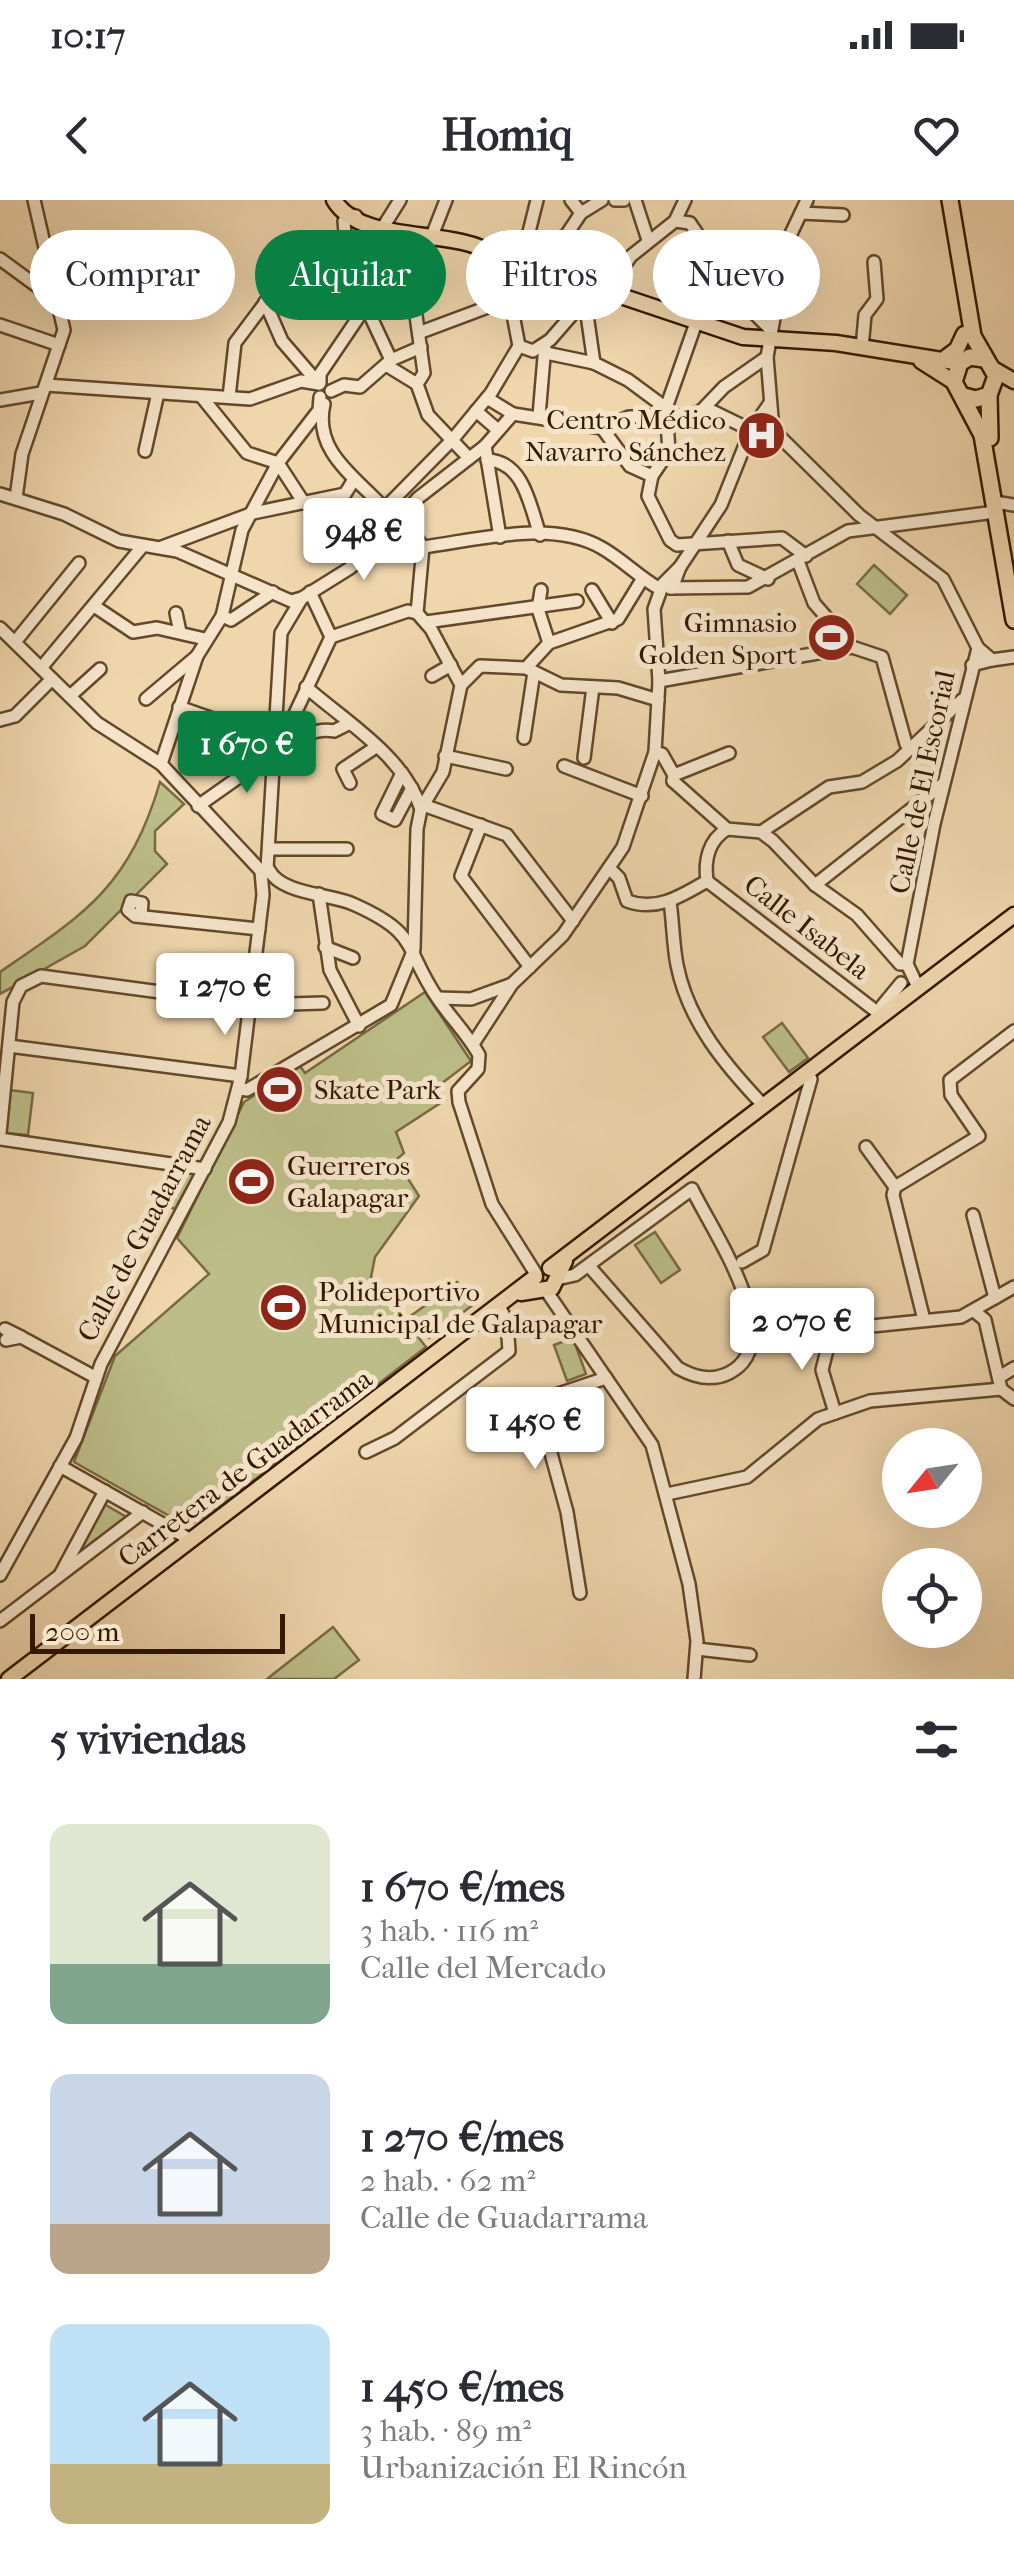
<!DOCTYPE html>
<html lang="es">
<meta charset="utf-8">
<style>
:root{--surface:#fff;--page:#f2f2f3;--text:#2b2b33;--muted:#7c7c81;--accent:#0b8043}
body{margin:0;font-family:"IM FELL French Canon",serif;background:var(--page);color:var(--text);height:100vh;display:flex;flex-direction:column;font-size:38px;white-space:nowrap}
*{box-sizing:border-box;margin:0}
p{font-size:32px;color:var(--muted)}
.icon{flex:none;width:55px;height:55px;fill:none;stroke:currentColor;stroke-width:2;stroke-linecap:round;stroke-linejoin:round}
.map{position:relative;height:1479px;overflow:hidden}
.side{display:flex;flex-direction:column;background:var(--surface);flex:1}
.side>*{flex:none}
.banner{position:absolute;left:30px;top:30px;width:955px;height:90px;display:flex;gap:20px}
.needle{width:65px;rotate:240deg}
.tools{position:absolute;left:882px;top:1228px;display:grid;gap:20px}
.tools a{display:grid;place-items:center;width:100px;height:100px;border-radius:50%;background:var(--surface);box-shadow:0 10px 40px #0002;font-size:50px}
.scale{position:absolute;left:30px;bottom:25px;width:255px;box-sizing:border-box;padding-left:10px;border:5px solid #341800;border-top:0;font-size:28px;line-height:35px;white-space:nowrap;color:#341800;-webkit-text-stroke:8px #f5e4ca;paint-order:stroke}
.price{position:absolute;translate:-50% -85px;padding:0 22px;border-radius:10px;background:#fff;color:#222;font-size:32px;line-height:65px;filter:drop-shadow(0 2px 5px #0008)}
.price::after{content:'';position:absolute;left:50%;top:60px;width:30px;height:22px;margin-left:-15px;background:inherit;clip-path:polygon(0 0,100% 0,50% 100%)}
.price.on{background:var(--accent);color:#fff}
ul{padding:0;list-style:none}
li{display:flex;align-items:center;gap:30px;height:250px;padding:0 50px}
li span{display:grid;place-items:center;flex:none;width:280px;height:200px;border-radius:20px;color:#555}
li>.icon{margin-inline-start:auto}
span .icon{width:120px;height:120px;fill:#fffc;stroke-width:1}
li b{font-size:42px}
h2{display:flex;justify-content:space-between;align-items:center;height:120px;padding:0 50px;font-size:42px}
.chip{padding:0 35px;border-radius:45px;background:var(--surface);box-shadow:0 10px 40px #0002;font-size:35px;line-height:90px}
.chip.on{background:var(--accent);color:#fff}
.status{display:flex;justify-content:space-between;align-items:center;height:70px;padding:0 50px;background:var(--surface);direction:ltr}
.status svg{height:28px;fill:currentColor}
header{display:flex;justify-content:space-between;align-items:center;height:130px;padding:0 50px;background:var(--surface);font-size:45px;font-weight:800}
.map>svg:first-child{display:block}
.green{fill:#bcbd88;stroke:#786a44;stroke-width:2.5}
.lines{fill:none;stroke-linecap:round;stroke-linejoin:round}
.minor-casing{stroke:#63482b;stroke-width:16}
.major-casing{stroke:#341800;stroke-width:19}
.highway-casing{stroke:#341800;stroke-width:20}
.minor{stroke:#f5e4ca;stroke-width:11}
.major{stroke:#efd6ad;stroke-width:14}
.highway{stroke:#efd6ad;stroke-width:15}
.labels{text-anchor:middle;dominant-baseline:central;stroke-width:10;stroke-linejoin:round;paint-order:stroke}
.poi-label{font-size:28px;fill:#341800;stroke:#f5e4ca;text-anchor:start}
.street-label{font-size:28px;fill:#341800;stroke:#f5e4ca}
</style>
<div class="status"><b>10:17</b><svg viewBox="0 0 49 12"><path d="M0 12V9h3v3zM5 12V6h3v6zM10 12V3h3v9zM15 12V0h3v12zM26 1h20v11H26zM47 4h2v5h-2z"/></svg></div>
<header><svg class="icon" aria-label="back" viewBox="0 0 24 24"><path d="M15 5l-7 7 7 7"/></svg>Homiq<svg class="icon" aria-label="heart" viewBox="0 0 24 24"><path d="M12 20l-8-8c-3-5 5-10 8-4 3-6 11-1 8 4z"/></svg></header>
<div class="map">
<svg width="1014" height="1479" viewBox="0 0 1014 1479">
<rect width="100%" height="100%" fill="#efd6ad"/>
<filter id="stains"><feTurbulence type="fractalNoise" baseFrequency=".002" numOctaves="4"/><feColorMatrix values="0 0 0 0 .2 0 0 0 0 .09 0 0 0 0 .02 0 0 0 .5 -.17"/></filter>
<radialGradient id="worn" r=".72"><stop offset=".6" stop-color="#630" stop-opacity="0"/><stop offset="1" stop-color="#630" stop-opacity=".3"/></radialGradient>
<g class="green">
<polygon points="874,365 907,395 890,414 857,384"/>
<path d="M160,582l24,22 -29,27v20l12,13 -82,82 -85,48v-22c85,-58 129,-85 160,-190z"/>
<polygon points="425,792 471,861 437,887 445,900 396,932 404,953 396,960 419,996 375,1057 371,1077 426,1147 213,1312 187,1326 74,1262 115,1156 209,1074 177,1038 244,902 300,866 305,873"/>
<polygon points="782,823 808,858 789,872 763,837"/>
<polygon points="10,890 33,893 28,935 5,933"/>
<polygon points="171,967 195,973 175,1009 163,1005"/>
<polygon points="655,1032 680,1070 661,1083 635,1045"/>
<polygon points="457,1082 474,1104 429,1138 412,1115"/>
<polygon points="573,1138 586,1174 567,1181 554,1145"/>
<polygon points="104,1304 128,1318 77,1358 74,1356"/>
<polygon points="333,1427 359,1460 334,1479 267,1479"/>
</g>
<g class="lines">
<defs>
<g id="minor">
<polyline points="571,0 581,13"/>
<polyline points="615,0 624,0"/>
<polyline points="635,0 648,40"/>
<polyline points="807,0 788,40 767,157 773,230 859,315 943,379 978,448 934,624 907,764 918,787"/>
<polyline points="801,13 843,15"/>
<polyline points="356,16 349,15 344,21 348,68 391,160"/>
<polyline points="675,21 690,23 745,104 771,130"/>
<polyline points="385,24 400,0"/>
<polyline points="529,43 565,37 581,13 602,0"/>
<polyline points="0,59 56,100"/>
<polyline points="605,92 631,56 675,21 685,0"/>
<polyline points="584,94 594,163 628,180 666,208"/>
<polyline points="325,96 357,86"/>
<polyline points="265,102 282,141 319,184"/>
<polyline points="366,106 412,103"/>
<polyline points="697,120 666,208 669,251 652,276 648,296 670,340 677,345 782,338 806,356"/>
<polyline points="0,125 59,145"/>
<polyline points="421,132 512,98"/>
<polyline points="519,146 511,104 537,0"/>
<polyline points="519,146 533,151 550,140 584,101"/>
<polyline points="862,148 865,115 877,99 874,62"/>
<polyline points="546,153 594,163"/>
<polyline points="386,165 417,184 428,215 469,258"/>
<polyline points="320,183 320,174 366,106"/>
<polyline points="417,184 424,173 412,87 446,0"/>
<polyline points="46,185 250,199 301,181 319,184"/>
<polyline points="331,191 344,185 360,187 391,160 421,147"/>
<polyline points="201,196 247,253 278,263 304,303"/>
<polyline points="229,197 235,143 271,95 348,68"/>
<polyline points="487,198 513,214"/>
<polyline points="0,200 41,193"/>
<path d="M324,204c-14,60 58,85 73,125"/>
<polyline points="476,211 498,230"/>
<polyline points="701,211 712,211 751,230"/>
<polyline points="539,216 545,145"/>
<polyline points="681,219 701,211 724,187 767,157"/>
<polyline points="602,228 630,266 652,276"/>
<polyline points="145,251 158,193"/>
<path d="M487,260c37,1 43,46 53,75"/>
<polyline points="0,294 64,314 119,341 177,351 291,401 302,398"/>
<polyline points="16,298 22,254 64,130 34,0"/>
<polyline points="1001,303 1014,305"/>
<polyline points="383,310 453,239 491,193 519,146"/>
<polyline points="396,324 418,298 485,246"/>
<polyline points="397,329 412,332 423,347"/>
<polyline points="500,337 485,246 513,214 602,228 629,217 685,216"/>
<polyline points="728,341 738,365 768,379"/>
<polyline points="162,347 253,313 345,294 353,281"/>
<path d="M423,347c54,-7 129,-28 179,1 21,12 38,30 58,41"/>
<polyline points="798,361 814,403 852,447"/>
<polyline points="680,367 721,305 751,230 770,203"/>
<polyline points="670,388 748,387 848,331 995,312"/>
<polyline points="541,390 538,409 549,443"/>
<polyline points="592,390 612,423"/>
<polyline points="310,392 331,437"/>
<polyline points="94,406 133,432 157,428 205,439"/>
<polyline points="176,413 180,432"/>
<polyline points="222,416 231,420 273,392"/>
<polyline points="426,422 577,401"/>
<path d="M0,428l97,95 64,41 100,107 8,-1c12,24 61,24 84,34 68,30 50,44 85,95 13,19 30,36 41,56l-1,14 -20,22 1,11 33,102 44,70"/>
<polyline points="15,442 79,363"/>
<polyline points="992,460 1014,457"/>
<polyline points="972,465 992,460 978,448"/>
<polyline points="41,468 141,348"/>
<polyline points="526,468 549,443 618,419 643,378"/>
<polyline points="432,476 451,465"/>
<polyline points="659,481 852,447 882,457 906,544 912,548"/>
<polyline points="461,485 480,466 526,468 561,485 618,488 658,500"/>
<path d="M306,487c40,35 98,69 115,122"/>
<polyline points="70,496 100,469"/>
<polyline points="146,499 197,456"/>
<polyline points="179,507 273,540"/>
<polyline points="0,520 15,516 52,479"/>
<polyline points="524,538 534,472"/>
<polyline points="273,544 291,522 331,437 408,411 417,413"/>
<path d="M273,544c22,0 40,-18 61,-13l14,-7"/>
<polyline points="655,552 662,554 674,575 673,581"/>
<polyline points="445,556 506,569"/>
<polyline points="584,558 593,487"/>
<polyline points="161,564 197,456 222,416 242,330 278,263 319,210 320,197"/>
<polyline points="564,566 642,596"/>
<polyline points="402,573 382,614 395,620 412,588"/>
<polyline points="674,575 729,553"/>
<polyline points="673,581 727,629 761,632 773,641 815,685 857,715 900,764 907,764"/>
<polyline points="350,583 343,569 376,547"/>
<polyline points="198,606 273,553"/>
<polyline points="426,606 507,635 573,721"/>
<polyline points="481,625 461,676 530,767"/>
<polyline points="761,632 829,587 862,582 897,561 962,500"/>
<polyline points="269,649 347,649"/>
<path d="M609,668l10,10 8,23c30,11 54,-5 80,-20"/>
<polyline points="267,669 281,433 302,398 350,368 397,329"/>
<polyline points="707,681 881,815 882,806 901,783"/>
<path d="M707,681c-3,-21 2,-41 20,-52"/>
<polyline points="815,685 943,584"/>
<polyline points="319,694 330,770 359,826"/>
<path d="M670,702c3,20 3,43 7,63 11,56 48,100 86,140"/>
<polyline points="141,714 142,703 131,701 128,710 135,716 259,729"/>
<polyline points="325,747 353,758"/>
<polyline points="438,798 471,799 512,784"/>
<polyline points="473,844 512,784 563,735 623,647 655,552 659,481 654,409 663,384 680,367 672,388"/>
<polyline points="9,846 241,876"/>
<polyline points="239,889 247,890 391,805 414,749 417,629 421,609 443,572 461,485 431,429 417,413 423,347"/>
<polyline points="0,933 13,802 21,786 41,776 257,805 323,803"/>
<polyline points="0,939 205,969"/>
<polyline points="866,947 895,987"/>
<polyline points="973,1015 995,1098"/>
<polyline points="742,1062 763,1050 811,879 806,872"/>
<path d="M557,1079l18,-4 117,-86c20,42 98,153 37,184 -18,9 -35,4 -51,-5l-89,-102"/>
<polyline points="545,1089 652,1245 689,1384 697,1441 694,1479"/>
<polyline points="822,1096 832,1130 822,1170 835,1213"/>
<polyline points="974,1111 985,1120 1001,1189"/>
<polyline points="924,1120 893,995 895,987 979,936 951,895 950,880 1014,831"/>
<polyline points="5,1129 21,1137 6,1140"/>
<polyline points="832,1130 961,1117 1014,1087"/>
<polyline points="21,1137 95,1177"/>
<polyline points="1001,1176 1014,1168"/>
<polyline points="366,1252 395,1238 509,1151 507,1122 499,1106"/>
<polyline points="60,1266 191,1340"/>
<polyline points="667,1294 747,1277 818,1219 870,1201 1001,1189 1014,1199"/>
<polyline points="61,1373 105,1291"/>
<polyline points="0,1375 76,1238 101,1164 229,922 241,876 263,695 261,671"/>
<polyline points="580,1393 567,1312 540,1213 549,1197 606,1178"/>
<polyline points="0,1421 143,1312"/>
<polyline points="697,1449 750,1455"/>
</g>
<g id="major">
<path d="M334,0c28,46 118,26 161,55 14,9 12,28 27,37l90,1 131,44 93,6 124,20"/>
<polyline points="921,161 954,182"/>
<polyline points="941,161 957,149 964,134"/>
<polyline points="995,170 1014,181"/>
<polyline points="550,1068 1014,715"/>
<polyline points="521,1093 552,1088 565,1061"/>
<polyline points="9,1479 535,1077"/>
</g>
<g id="highway">
<polyline points="950,0 973,136 996,176 989,195 976,199 964,196"/>
<polyline points="984,159 970,157 960,163 954,182 982,235 1014,420"/>
<polyline points="989,195 990,238"/>
</g>
</defs>
<use href="#minor" class="minor-casing"/>
<use href="#major" class="major-casing"/>
<use href="#highway" class="highway-casing"/>
<use href="#minor" class="minor"/>
<use href="#major" class="major"/>
<use href="#highway" class="highway"/>
</g>
<defs>
<symbol id="hospital-disc" viewBox="-11 -11 22 22"><circle r="9.5" fill="#8f2418" stroke="#f5e4ca"/><path d="M-5-5h3v3.5h4V-5h3V5h-3V1.5h-4V5h-3Z" fill="#fff"/></symbol>
<symbol id="stadium-disc" viewBox="-11 -11 22 22"><circle r="9.5" fill="#8f2418" stroke="#f5e4ca"/><path d="M0-5a6.5 5 0 1 0 0 10a6.5 5 0 1 0 0-10ZM-3.5-1.8h7v3.6h-7Z" fill="#fff"/></symbol>
</defs>
<g fill-rule="evenodd">
<use href="#hospital-disc" x="734" y="208" width="55" height="55"/>
<use href="#stadium-disc" x="804" y="410" width="55" height="55"/>
<use href="#stadium-disc" x="252" y="862" width="55" height="55"/>
<use href="#stadium-disc" x="224" y="954" width="55" height="55"/>
<use href="#stadium-disc" x="256" y="1080" width="55" height="55"/>
</g>
<g class="labels">
<g class="poi-label">
<text x="726" y="219" text-anchor="end">Centro Médico<tspan x="726" dy="32">Navarro Sánchez</tspan></text>
<text x="797" y="422" text-anchor="end">Gimnasio<tspan x="797" dy="32">Golden Sport</tspan></text>
<text x="314" y="889">Skate Park</text>
<text x="287" y="965">Guerreros<tspan x="287" dy="32">Galapagar</tspan></text>
<text x="318" y="1091">Polideportivo<tspan x="318" dy="32">Municipal de Galapagar</tspan></text>
</g>
<g class="street-label">
<text transform="translate(922 582) rotate(-78)">Calle de El Escorial</text>
<text transform="translate(807 727) rotate(38)">Calle Isabela</text>
<text transform="translate(144 1028) rotate(-62)">Calle de Guadarrama</text>
<text transform="translate(245 1268) rotate(-37)">Carretera de Guadarrama</text>
</g>
</g>
<rect width="100%" height="100%" filter="url(#stains)"/>
<rect width="100%" height="100%" fill="url(#worn)"/>
</svg>
<div class="tools">
<a><svg class="needle" viewBox="-14 -14 28 28"><path d="M0-13l5 13h-10z" fill="#e53935"/><path d="M0 13l5-13h-10z" fill="#7c7c81"/></svg></a>
<a><svg class="icon" aria-label="locate" viewBox="0 0 24 24"><circle cx="12" cy="12" r="6"/><path d="M12 2v4M12 18v4M2 12h4M18 12h4"/></svg></a>
</div>
<div class="scale">200 m</div>
<b class="price" style="left:364px;top:383px">948 €</b>
<b class="price on" style="left:247px;top:596px">1 670 €</b>
<b class="price" style="left:225px;top:838px">1 270 €</b>
<b class="price" style="left:802px;top:1173px">2 070 €</b>
<b class="price" style="left:535px;top:1272px">1 450 €</b>
<div class="banner">
<a class="chip">Comprar</a>
<a class="chip on">Alquilar</a>
<a class="chip">Filtros</a>
<a class="chip">Nuevo</a>
</div>
</div>
<section class="side">
<h2>5 viviendas<svg class="icon" aria-label="filters" viewBox="0 0 24 24"><path d="M4 7h16M4 17h16"/><circle cx="9" cy="7" r="2"/><circle cx="15" cy="17" r="2"/></svg></h2>
<ul>
<li><span style="background:linear-gradient(#dfe7d0 70%,#7fa58c 0)"><svg class="icon" aria-label="home" viewBox="0 0 24 24"><path d="M3 11l9-7 9 7M6 9v11h12V9"/></svg></span><div><b>1 670 €/mes</b><p>3 hab. · 116 m²</p><p>Calle del Mercado</p></div></li>
<li><span style="background:linear-gradient(#c9d6e8 75%,#b9a48a 0)"><svg class="icon" aria-label="home" viewBox="0 0 24 24"><path d="M3 11l9-7 9 7M6 9v11h12V9"/></svg></span><div><b>1 270 €/mes</b><p>2 hab. · 62 m²</p><p>Calle de Guadarrama</p></div></li>
<li><span style="background:linear-gradient(#bfe0f5 70%,#c2b280 0)"><svg class="icon" aria-label="home" viewBox="0 0 24 24"><path d="M3 11l9-7 9 7M6 9v11h12V9"/></svg></span><div><b>1 450 €/mes</b><p>3 hab. · 89 m²</p><p>Urbanización El Rincón</p></div></li>
</ul>
</section>
